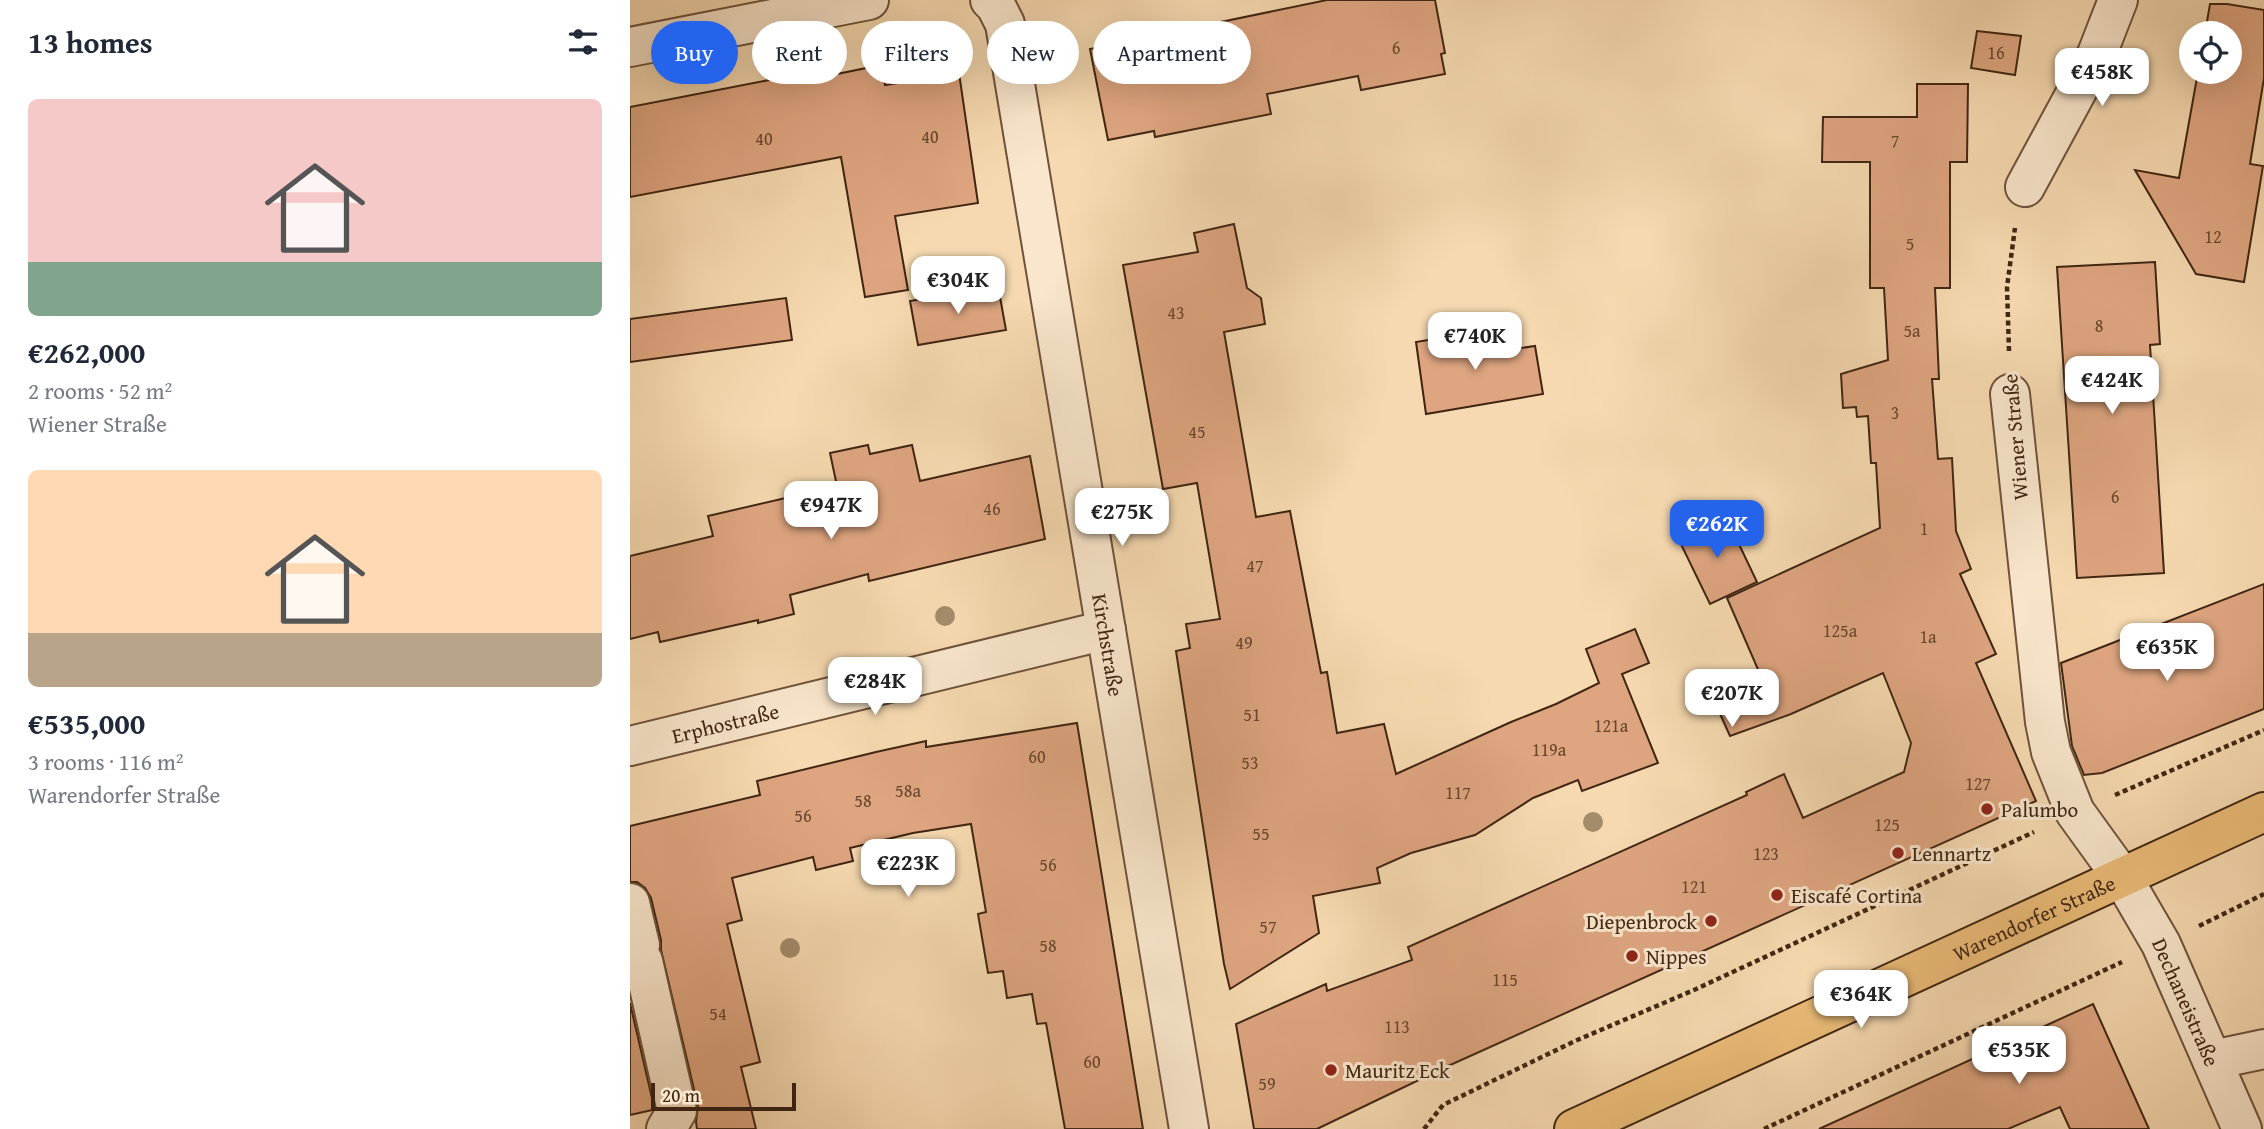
<!DOCTYPE html>
<meta charset="utf-8">
<style>
:root{--surface:#fff;--page:#f6f6f7;--text:#1f2937;--muted:#747a83;--accent:#2563eb}
body{margin:0;font-family:"Gentium Book Plus",serif;background:var(--page);color:var(--text);height:100vh;display:flex;flex-direction:column;font-size:26px;white-space:nowrap}
*{box-sizing:border-box;margin:0}
p{font-size:23px;color:var(--muted)}
.icon{flex:none;width:38px;height:38px;fill:none;stroke:currentColor;stroke-width:2;stroke-linecap:round;stroke-linejoin:round}
.map{position:relative;flex:1;overflow:hidden}
.panel{display:flex;flex-direction:column;background:var(--surface);width:630px}
.panel>*{flex:none}
.hud{position:absolute;left:21px;top:21px;width:665px;height:63px;display:flex;gap:14px}
.fabs{position:absolute;left:1549px;top:21px;display:grid;gap:14px}
.fabs a{display:grid;place-items:center;width:63px;height:63px;border-radius:50%;background:var(--surface);box-shadow:0 7px 28px #0002;font-size:35px}
.scale{position:absolute;left:21px;bottom:18px;width:145px;box-sizing:border-box;padding-left:7px;border:4px solid #402612;border-top:0;font-size:19px;line-height:24px;white-space:nowrap;color:#402612;-webkit-text-stroke:5px #f9e6cc;paint-order:stroke}
.price{position:absolute;translate:-50% -60px;padding:0 16px;border-radius:14px;background:#fff;color:#222;font-size:23px;line-height:46px;filter:drop-shadow(0 2px 4px #0008)}
.price::after{content:'';position:absolute;left:50%;top:42px;width:21px;height:16px;margin-left:-10px;background:inherit;clip-path:polygon(0 0,100% 0,50% 100%)}
.price.on{background:var(--accent);color:#fff}
ul{padding:0;list-style:none}
li{display:grid;align-content:center;gap:14px;height:371px;padding:0 28px}
li span{display:grid;place-items:center;height:217px;border-radius:10px;color:#555}
li>.icon{margin-inline-start:auto}
span .icon{width:126px;height:126px;fill:#fffc;stroke-width:1}
li b{font-size:30px}
h2{display:flex;justify-content:space-between;align-items:center;height:84px;padding:0 28px;font-size:30px}
.tag{padding:0 24px;border-radius:32px;background:var(--surface);box-shadow:0 7px 28px #0002;font-size:24px;line-height:63px}
.tag.on{background:var(--accent);color:#fff}
main{display:flex;flex:1;min-height:0}
.map>svg:first-child{display:block}
.building{fill:#dea580;stroke:#402612;stroke-width:2}
.lines{fill:none;stroke-linecap:round;stroke-linejoin:round}
.minor-casing{stroke:#6e533a;stroke-width:42}
.major-casing{stroke:#402612;stroke-width:42}
.path{stroke:#402612;stroke-width:4.5;stroke-dasharray:5 3.5;stroke-linecap:butt}
.minor{stroke:#f9e6cc;stroke-width:38}
.major{stroke:#ebbc78;stroke-width:38}
.tree{fill:#a48b69}
.poi-dot{fill:#8f2418;stroke:#f9e6cc;stroke-width:2.5}
.labels{text-anchor:middle;dominant-baseline:central;stroke-width:6;stroke-linejoin:round;paint-order:stroke}
.number-label{font-size:18px;fill:#68462e}
.street-label{font-size:21px;fill:#402612;stroke:#f9e6cc}
.poi-label{font-size:21px;fill:#402612;stroke:#f9e6cc;text-anchor:start}
</style>
<main>
<section class="panel">
<h2>13 homes<svg class="icon" aria-label="filters" viewBox="0 0 24 24"><path d="M4 7h16M4 17h16"/><circle cx="9" cy="7" r="2"/><circle cx="15" cy="17" r="2"/></svg></h2>
<ul>
<li><span style="background:linear-gradient(#f6c9c9 75%,#7fa58c 0)"><svg class="icon" aria-label="home" viewBox="0 0 24 24"><path d="M3 11l9-7 9 7M6 9v11h12V9"/></svg></span><div><b>€262,000</b><p>2 rooms · 52 m²</p><p>Wiener Straße</p></div></li>
<li><span style="background:linear-gradient(#ffd9b3 75%,#b9a48a 0)"><svg class="icon" aria-label="home" viewBox="0 0 24 24"><path d="M3 11l9-7 9 7M6 9v11h12V9"/></svg></span><div><b>€535,000</b><p>3 rooms · 116 m²</p><p>Warendorfer Straße</p></div></li>
</ul>
</section>
<div class="map">
<svg width="1634" height="1129" viewBox="0 0 1634 1129">
<rect width="100%" height="100%" fill="#f6d9b0"/>
<filter id="stains"><feTurbulence type="fractalNoise" baseFrequency=".00286" numOctaves="4"/><feColorMatrix values="0 0 0 0 .2 0 0 0 0 .09 0 0 0 0 .02 0 0 0 .5 -.17"/></filter>
<radialGradient id="worn" r=".72"><stop offset=".6" stop-color="#630" stop-opacity="0"/><stop offset="1" stop-color="#630" stop-opacity=".3"/></radialGradient>
<g class="building">
<polygon points="697,0 805,0 815,53 811,54 815,74 731,90 728,76 637,94 641,114 525,137 524,131 478,140 460,49"/>
<polygon points="1580,4 1597,4 1634,10 1634,78 1620,164 1633,166 1614,282 1566,274 1505,170 1549,178 1568,72 1600,72 1600,33 1575,33"/>
<polygon points="1347,31 1391,36 1385,75 1341,68"/>
<polygon points="251,65 255,85 329,73 348,203 265,216 278,290 235,297 211,157 0,197 0,107 206,67 207,74"/>
<polygon points="1287,84 1338,84 1337,162 1320,162 1320,288 1305,288 1309,379 1302,379 1308,459 1322,458 1326,531 1341,569 1330,574 1366,654 1346,663 1406,801 818,1066 687,1129 624,1129 606,1024 696,984 697,991 782,960 778,947 1117,795 1116,792 1154,774 1173,818 1274,772 1281,743 1253,673 1161,714 1100,736 1082,696 1130,674 1097,598 1250,528 1246,463 1241,463 1238,416 1227,417 1226,407 1213,408 1211,374 1258,360 1254,288 1240,288 1240,162 1192,162 1193,117 1287,117"/>
<polygon points="604,224 617,288 631,298 635,324 594,332 626,517 660,511 691,673 697,672 707,733 754,724 766,774 881,722 926,704 969,683 956,649 1005,629 1019,663 992,674 1028,763 952,791 948,780 903,798 845,835 781,853 747,868 750,883 683,896 689,933 600,989 594,964 546,651 560,648 556,624 590,619 567,483 533,489 493,265 568,252 564,233"/>
<polygon points="1525,262 1530,344 1520,345 1534,573 1447,578 1427,267"/>
<polygon points="368,286 376,330 288,345 280,301"/>
<polygon points="156,298 162,340 0,362 0,319"/>
<polygon points="863,329 866,347 870,346 871,351 905,346 913,394 796,414 786,342"/>
<polygon points="238,445 240,454 282,445 290,481 400,456 415,539 239,581 238,574 160,595 164,614 128,623 128,620 30,642 28,632 0,639 0,556 83,536 78,516 207,486 200,453"/>
<polygon points="1097,519 1127,582 1080,604 1046,534"/>
<polygon points="1634,584 1634,709 1472,773 1454,775 1442,746 1431,663"/>
<polygon points="447,723 513,1129 435,1129 416,1023 407,1024 402,994 377,998 373,971 358,973 348,914 356,912 341,824 283,833 220,848 223,861 186,870 183,857 102,878 112,920 97,924 130,1062 111,1067 126,1129 67,1129 66,1122 68,1106 31,950 31,940 21,898 15,888 7,882 0,882 0,826 130,795 127,781 246,752 296,741 296,747"/>
<polygon points="0,1003 24,1107 22,1110 0,1115"/>
<polygon points="1463,1004 1519,1129 1440,1129 1430,1107 1378,1129 1189,1129"/>
</g>
<g class="lines">
<defs>
<g id="minor">
<path id="s1" d="M360,0l6,6 9,18 184,1105"/>
<polyline points="0,47 239,0"/>
<polyline points="1395,187 1467,54 1488,0"/>
<path id="s2" d="M1380,394l35,328 6,30 24,60 47,65 39,67 81,185"/>
<path id="s3" d="M0,746l476,-116"/>
<polyline points="0,903 10,945"/>
<polyline points="13,961 47,1111 36,1129"/>
<polyline points="1582,1060 1634,1049"/>
</g>
<g id="major">
<path id="s4" d="M944,1129l690,-317"/>
</g>
</defs>
<use href="#minor" class="minor-casing"/>
<use href="#major" class="major-casing"/>
<g class="path">
<polyline points="1379,351 1377,287 1385,228"/>
<polyline points="1485,795 1634,730"/>
<polyline points="1569,926 1634,894"/>
<polyline points="794,1129 813,1105 945,1041 1064,990 1404,832"/>
<polyline points="1134,1129 1492,962"/>
</g>
<use href="#minor" class="minor"/>
<use href="#major" class="major"/>
</g>
<g class="tree">
<circle cx="315" cy="616" r="10"/>
<circle cx="963" cy="822" r="10"/>
<circle cx="160" cy="948" r="10"/>
</g>
<g class="poi-dot">
<circle cx="1357" cy="809" r="7"/>
<circle cx="1268" cy="853" r="7"/>
<circle cx="1147" cy="895" r="7"/>
<circle cx="1081" cy="921" r="7"/>
<circle cx="1002" cy="956" r="7"/>
<circle cx="701" cy="1070" r="7"/>
</g>
<g class="labels">
<g class="number-label">
<text x="766" y="47">6</text>
<text x="1366" y="52">16</text>
<text x="300" y="136">40</text>
<text x="134" y="138">40</text>
<text x="1265" y="140">7</text>
<text x="1583" y="236">12</text>
<text x="1280" y="243">5</text>
<text x="546" y="312">43</text>
<text x="1469" y="325">8</text>
<text x="1282" y="330">5a</text>
<text x="1265" y="412">3</text>
<text x="567" y="431">45</text>
<text x="1485" y="496">6</text>
<text x="362" y="508">46</text>
<text x="1294" y="528">1</text>
<text x="625" y="565">47</text>
<text x="1210" y="630">125a</text>
<text x="1298" y="636">1a</text>
<text x="614" y="642">49</text>
<text x="622" y="714">51</text>
<text x="981" y="725">121a</text>
<text x="919" y="749">119a</text>
<text x="407" y="756">60</text>
<text x="620" y="762">53</text>
<text x="1348" y="783">127</text>
<text x="278" y="790">58a</text>
<text x="828" y="792">117</text>
<text x="233" y="800">58</text>
<text x="173" y="815">56</text>
<text x="1257" y="824">125</text>
<text x="631" y="833">55</text>
<text x="1136" y="853">123</text>
<text x="418" y="864">56</text>
<text x="1064" y="886">121</text>
<text x="638" y="926">57</text>
<text x="418" y="945">58</text>
<text x="875" y="979">115</text>
<text x="88" y="1013">54</text>
<text x="767" y="1026">113</text>
<text x="462" y="1061">60</text>
<text x="637" y="1083">59</text>
</g>
<g class="street-label">
<text transform="translate(1385 437) rotate(-95)">Wiener Straße</text>
<text stroke="none"><textPath href="#s1" startOffset="658">Kirchstraße</textPath></text>
<text stroke="none"><textPath href="#s3" startOffset="98">Erphostraße</textPath></text>
<text stroke="none"><textPath href="#s4" startOffset="506">Warendorfer Straße</textPath></text>
<text stroke="none"><textPath href="#s2" startOffset="646">Dechaneistraße</textPath></text>
</g>
<g class="poi-label">
<text x="1371" y="809">Palumbo</text>
<text x="1282" y="853">Lennartz</text>
<text x="1161" y="895">Eiscafé Cortina</text>
<text x="1067" y="921" text-anchor="end">Diepenbrock</text>
<text x="1016" y="956">Nippes</text>
<text x="715" y="1070">Mauritz Eck</text>
</g>
</g>
<rect width="100%" height="100%" filter="url(#stains)"/>
<rect width="100%" height="100%" fill="url(#worn)"/>
</svg>
<div class="fabs">
<a><svg class="icon" aria-label="locate" viewBox="0 0 24 24"><circle cx="12" cy="12" r="6"/><path d="M12 2v4M12 18v4M2 12h4M18 12h4"/></svg></a>
</div>
<div class="scale">20 m</div>
<b class="price" style="left:1472px;top:108px">€458K</b>
<b class="price" style="left:328px;top:316px">€304K</b>
<b class="price" style="left:845px;top:372px">€740K</b>
<b class="price" style="left:1482px;top:416px">€424K</b>
<b class="price" style="left:201px;top:541px">€947K</b>
<b class="price" style="left:492px;top:548px">€275K</b>
<b class="price on" style="left:1087px;top:560px">€262K</b>
<b class="price" style="left:1537px;top:683px">€635K</b>
<b class="price" style="left:245px;top:717px">€284K</b>
<b class="price" style="left:1102px;top:729px">€207K</b>
<b class="price" style="left:278px;top:899px">€223K</b>
<b class="price" style="left:1231px;top:1030px">€364K</b>
<b class="price" style="left:1389px;top:1086px">€535K</b>
<div class="hud">
<a class="tag on">Buy</a>
<a class="tag">Rent</a>
<a class="tag">Filters</a>
<a class="tag">New</a>
<a class="tag">Apartment</a>
</div>
</div>
</main>
